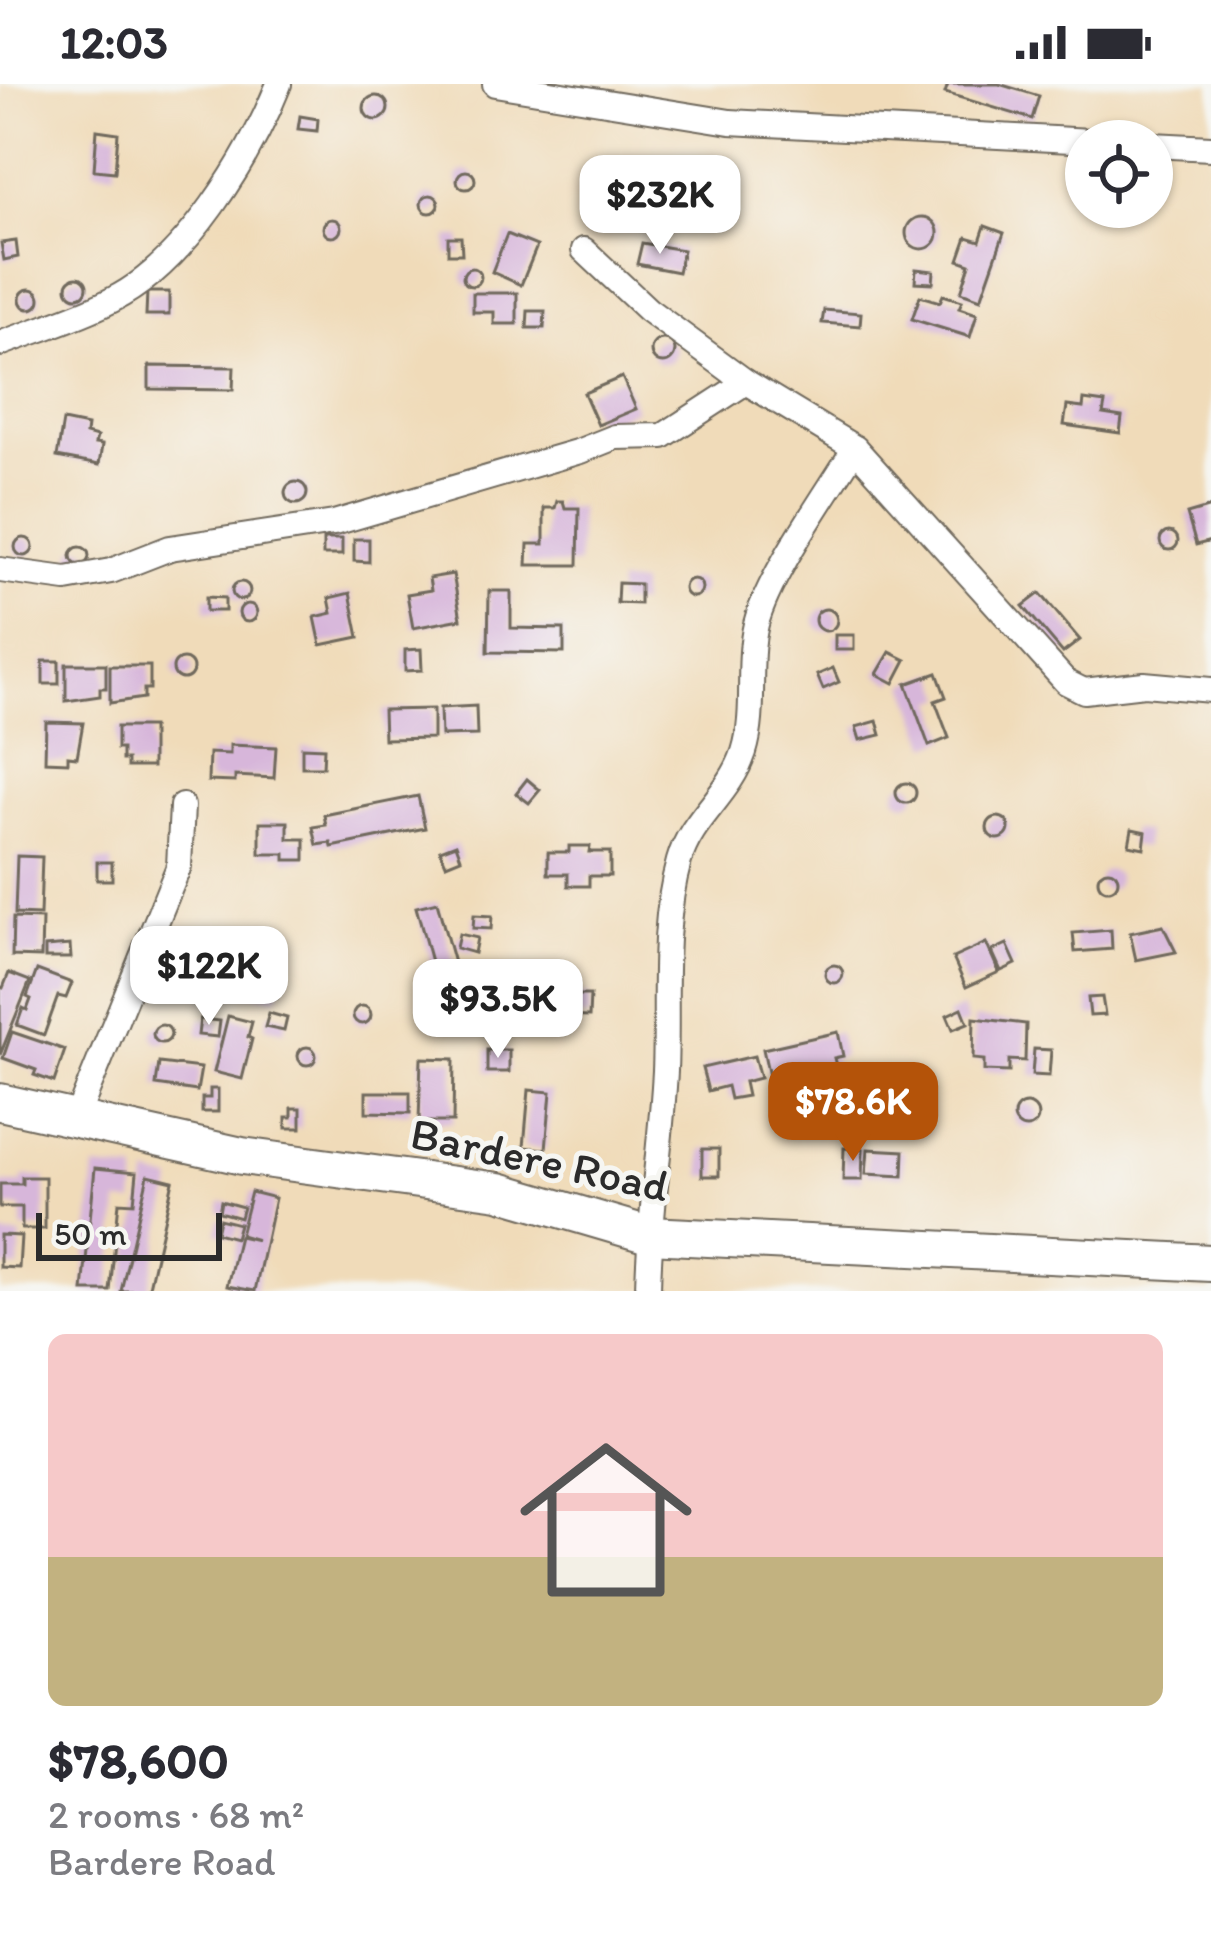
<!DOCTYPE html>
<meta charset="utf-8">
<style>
:root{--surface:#fff;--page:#f7f7f7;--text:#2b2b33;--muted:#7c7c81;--line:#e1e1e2;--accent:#b45309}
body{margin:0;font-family:Itim,sans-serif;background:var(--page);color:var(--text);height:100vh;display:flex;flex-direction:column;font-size:45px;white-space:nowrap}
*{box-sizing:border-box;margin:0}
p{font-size:39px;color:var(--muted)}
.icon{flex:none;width:66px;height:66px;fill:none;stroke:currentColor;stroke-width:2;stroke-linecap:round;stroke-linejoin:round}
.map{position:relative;height:1207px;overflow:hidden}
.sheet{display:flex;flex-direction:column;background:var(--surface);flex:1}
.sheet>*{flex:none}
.fabs{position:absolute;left:1065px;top:36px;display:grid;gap:24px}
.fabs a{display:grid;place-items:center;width:108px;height:108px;border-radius:50%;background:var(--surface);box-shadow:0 3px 9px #0004;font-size:60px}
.scale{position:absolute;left:36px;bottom:30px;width:186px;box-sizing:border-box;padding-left:12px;border:6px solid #2b2b2b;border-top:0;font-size:33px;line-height:42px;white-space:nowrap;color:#2b2b2b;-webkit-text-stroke:9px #f6f6f2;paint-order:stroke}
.price{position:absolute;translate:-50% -102px;padding:0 27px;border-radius:24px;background:#fff;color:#222;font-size:39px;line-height:78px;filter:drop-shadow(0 3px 6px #0008)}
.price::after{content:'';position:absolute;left:50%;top:72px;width:36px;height:27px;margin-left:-18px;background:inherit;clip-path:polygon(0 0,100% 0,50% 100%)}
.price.active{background:var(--accent);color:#fff}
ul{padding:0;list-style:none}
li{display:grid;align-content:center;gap:24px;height:636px;padding:0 48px}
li+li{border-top:3px solid var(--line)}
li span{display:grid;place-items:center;height:372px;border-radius:18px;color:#555}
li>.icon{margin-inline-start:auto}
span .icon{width:216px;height:216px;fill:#fffc;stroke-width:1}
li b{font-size:51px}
.status{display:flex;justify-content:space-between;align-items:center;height:84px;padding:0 60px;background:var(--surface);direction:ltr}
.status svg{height:33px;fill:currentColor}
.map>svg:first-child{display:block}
.building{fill:#d7b6da}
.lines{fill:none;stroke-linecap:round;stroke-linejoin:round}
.street-casing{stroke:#70695d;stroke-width:28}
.secondary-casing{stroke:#70695d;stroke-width:40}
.street{stroke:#fff;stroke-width:24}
.secondary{stroke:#fff;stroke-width:36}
.labels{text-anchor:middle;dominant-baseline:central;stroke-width:10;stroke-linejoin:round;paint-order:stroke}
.street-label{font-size:45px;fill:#2b2b2b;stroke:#f6f6f2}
</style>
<div class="status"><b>12:03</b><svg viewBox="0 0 49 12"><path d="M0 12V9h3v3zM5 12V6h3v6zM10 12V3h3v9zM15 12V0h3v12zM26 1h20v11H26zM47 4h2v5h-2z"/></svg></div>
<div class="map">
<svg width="1211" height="1207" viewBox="0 0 1211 1207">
<rect width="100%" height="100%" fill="#f6f6f2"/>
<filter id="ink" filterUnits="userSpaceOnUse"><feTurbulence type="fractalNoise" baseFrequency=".00833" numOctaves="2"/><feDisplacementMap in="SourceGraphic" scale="24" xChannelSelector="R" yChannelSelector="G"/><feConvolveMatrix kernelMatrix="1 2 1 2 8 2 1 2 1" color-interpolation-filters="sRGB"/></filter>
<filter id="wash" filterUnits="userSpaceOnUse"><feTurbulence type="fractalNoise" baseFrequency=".004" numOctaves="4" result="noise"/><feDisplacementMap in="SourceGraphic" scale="48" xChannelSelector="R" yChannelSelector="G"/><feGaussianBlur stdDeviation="2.7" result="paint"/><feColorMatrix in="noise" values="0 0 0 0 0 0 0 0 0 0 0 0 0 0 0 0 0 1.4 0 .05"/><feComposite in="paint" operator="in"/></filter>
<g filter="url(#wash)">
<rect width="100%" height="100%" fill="#f0dbb9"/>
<g id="blocks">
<g class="building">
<polygon points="948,0 999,0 1039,12 1032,35 945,9"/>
<circle cx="376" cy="24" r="12"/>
<polygon points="300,32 318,35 317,47 298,45"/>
<polygon points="97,46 118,49 115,88 94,86"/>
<circle cx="466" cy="96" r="9"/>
<polygon points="589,105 602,106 601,130 588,129"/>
<circle cx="430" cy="120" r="9"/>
<circle cx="616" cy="134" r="10"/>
<circle cx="922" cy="149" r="16"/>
<circle cx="332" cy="144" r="9"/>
<polygon points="985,142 1004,149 981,215 961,208 970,180 959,176 967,153 980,157"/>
<polygon points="507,150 537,162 521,201 492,188"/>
<polygon points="448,153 461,153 462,170 448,170"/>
<polygon points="16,157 18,173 4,176 1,159"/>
<polygon points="642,159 683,166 678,188 637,180"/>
<circle cx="472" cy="193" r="9"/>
<polygon points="916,185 934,187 933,199 915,198"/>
<circle cx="77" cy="203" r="10"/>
<circle cx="30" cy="215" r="10"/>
<polygon points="147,208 169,208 169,231 146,231"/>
<polygon points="473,209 517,209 517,240 494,240 494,228 473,228"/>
<polygon points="943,211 962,217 959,224 977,230 970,253 912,235 920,212 940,218"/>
<polygon points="824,226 861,229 860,242 822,239"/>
<polygon points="528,227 545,227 544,244 527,244"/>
<circle cx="663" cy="267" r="12"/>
<polygon points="149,282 234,283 233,306 149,305"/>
<polygon points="622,293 636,325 598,341 584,309"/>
<polygon points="1084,316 1105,319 1103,330 1122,333 1120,349 1064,341 1067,322 1083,324"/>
<polygon points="63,337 87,342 86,350 97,353 95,360 102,361 99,381 57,373"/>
<circle cx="296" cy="409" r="11"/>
<polygon points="557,417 563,417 565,424 579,424 578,481 527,481 528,460 544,460 544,424 555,424"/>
<polygon points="1211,423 1211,457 1196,461 1187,430"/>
<circle cx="1169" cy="457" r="9"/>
<circle cx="24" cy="463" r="9"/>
<rect x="323" y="455" width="19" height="16"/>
<polygon points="354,455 369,455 369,478 354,477"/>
<circle cx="80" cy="472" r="9"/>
<polygon points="453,490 461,535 413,544 407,510 431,506 429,494"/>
<circle cx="693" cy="504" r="9"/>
<circle cx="241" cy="507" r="9"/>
<polygon points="618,499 640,500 640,520 617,519"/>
<polygon points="489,507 511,507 511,544 564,545 564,569 488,568"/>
<polygon points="350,509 359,553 321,561 315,533 332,529 329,514"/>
<polygon points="1040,509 1080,556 1063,569 1023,522"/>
<polygon points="206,513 225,514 225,527 206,527"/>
<circle cx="248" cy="529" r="9"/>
<circle cx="826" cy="536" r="11"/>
<rect x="835" y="551" width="19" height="15"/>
<polygon points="421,565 422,586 405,587 405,566"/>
<polygon points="890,568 906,576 894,599 877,590"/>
<circle cx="183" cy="585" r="10"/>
<rect x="43" y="577" width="16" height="23"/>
<polygon points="66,580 106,580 106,604 100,604 100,612 66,617"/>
<polygon points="110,582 150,582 150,605 144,605 144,614 110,619"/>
<polygon points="833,584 839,598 823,605 817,591"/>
<polygon points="937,589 946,613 935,617 949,654 929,662 906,600"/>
<polygon points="476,622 477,651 441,652 440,624"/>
<polygon points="433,625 433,654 384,655 383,626"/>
<polygon points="877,637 881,651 860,656 856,643"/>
<polygon points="46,638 83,639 77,673 68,672 68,678 45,677"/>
<polygon points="117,643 152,643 152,683 127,683 127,676 122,676 122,665 117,665"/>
<polygon points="230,661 276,663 274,694 235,692 235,698 208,697 209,669 230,670"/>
<polygon points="302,663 324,664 323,683 302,683"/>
<polygon points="527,695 540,706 529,719 516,709"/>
<circle cx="906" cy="709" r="10"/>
<polygon points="418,712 425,744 332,763 331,759 317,761 313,743 326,741 324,731"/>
<circle cx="998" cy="744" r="11"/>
<polygon points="260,738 288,738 288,755 305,755 305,776 285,776 285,770 260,770"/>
<polygon points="1132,745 1146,748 1144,764 1129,761"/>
<polygon points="456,760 461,774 446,780 440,766"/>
<polygon points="569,762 590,762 589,768 610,768 610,792 589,792 589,802 568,802 568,790 548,790 548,768 569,768"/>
<polygon points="17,772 42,773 40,831 15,830"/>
<rect x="97" y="778" width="15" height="18"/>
<circle cx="1108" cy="796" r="10"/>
<polygon points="437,818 454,879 433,885 416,823"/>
<polygon points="474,831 492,832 491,845 473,844"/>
<polygon points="13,834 42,835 41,873 12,872"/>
<polygon points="1163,842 1176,868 1136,876 1130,849"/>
<polygon points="1111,846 1112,865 1075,868 1073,849"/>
<polygon points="459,850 477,854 474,869 456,864"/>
<polygon points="986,859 999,888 966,903 953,874"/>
<polygon points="1007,860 1016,880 1001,887 992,867"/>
<polygon points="70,861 71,874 45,874 45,863"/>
<polygon points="240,871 263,878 261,884 284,890 277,914 230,907 232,902 213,897 220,873 238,878"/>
<circle cx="834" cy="890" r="9"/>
<polygon points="37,886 72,899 66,914 58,912 44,951 17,941 23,924 27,926 31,915 27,913"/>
<polygon points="9,889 30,897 0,971 0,903 3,904"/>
<polygon points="450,893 475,894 475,900 496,901 495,932 455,932 455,940 429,940 430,900 450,900"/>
<polygon points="557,911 590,911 589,933 557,932"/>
<polygon points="1102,913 1105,931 1090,932 1088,914"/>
<circle cx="362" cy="931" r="9"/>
<polygon points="962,924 968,939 953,945 947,931"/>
<polygon points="269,929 287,934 284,947 265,943"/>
<polygon points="228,932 252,938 248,953 252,955 242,995 214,988"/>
<polygon points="974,934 1026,940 1025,977 1009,976 1009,988 984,987 984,976 973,975"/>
<polygon points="200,935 220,937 218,953 198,951"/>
<circle cx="162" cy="950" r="9"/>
<polygon points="12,948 65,966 54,998 34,991 36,986 3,974"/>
<polygon points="838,948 843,972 834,974 836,982 770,997 763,965"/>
<circle cx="307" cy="972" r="9"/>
<polygon points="1034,965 1051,966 1049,992 1032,991"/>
<rect x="487" y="966" width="22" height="22"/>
<polygon points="754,972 760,994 744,998 747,1012 730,1015 727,1002 708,1007 702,984"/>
<polygon points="421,974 454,975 453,1038 419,1038"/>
<polygon points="159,979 201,984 197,1007 156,1001"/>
<polygon points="833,986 850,987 850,1007 832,1007"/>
<polygon points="210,1005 218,1005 218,1028 202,1028 202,1014 210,1014"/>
<polygon points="529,1006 551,1008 546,1065 524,1063"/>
<polygon points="366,1008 410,1008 410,1029 366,1028"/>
<circle cx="1026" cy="1032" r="12"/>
<polygon points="292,1024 301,1024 301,1044 286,1044 286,1033 292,1033"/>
<polygon points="844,1064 863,1065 862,1096 843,1096"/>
<rect x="702" y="1065" width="17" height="27"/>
<polygon points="868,1065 904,1067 903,1092 866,1090"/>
<polygon points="95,1084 137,1088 134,1119 119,1118 110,1207 83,1207"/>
<polygon points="148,1091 173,1097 148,1207 121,1207"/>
<polygon points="22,1093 45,1093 45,1145 22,1145 22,1123 0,1123 0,1100 22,1100"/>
<polygon points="251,1108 275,1114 255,1207 227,1202 239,1152 257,1156 240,1151"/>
<polygon points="221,1117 243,1123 240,1134 219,1128"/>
<polygon points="219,1135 239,1140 235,1154 216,1149"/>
<polygon points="0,1151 21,1152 19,1184 0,1183"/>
</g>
</g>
</g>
<g filter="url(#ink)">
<use href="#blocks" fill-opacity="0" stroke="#70695d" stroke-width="3"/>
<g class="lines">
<defs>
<g id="street">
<polyline points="495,0 730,38 1091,57"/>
<polyline points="1152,61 1211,64"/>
<polyline points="584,166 648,226 746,298 855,364 1066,598 1084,607 1144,600 1211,606"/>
<path d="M0,260c37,-14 77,-26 112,-44 73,-36 138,-143 167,-216"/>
<polyline points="0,486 66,495 111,487 170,464 334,439 580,367 615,353 663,352 746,298"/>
<polyline points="75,1037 179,782 182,722"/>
<path d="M648,1207c1,-74 13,-146 17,-220 3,-68 -5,-143 14,-210 12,-43 51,-66 65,-109 13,-41 2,-86 12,-128 12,-48 71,-130 99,-176"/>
</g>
<polyline id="secondary" points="0,1018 242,1072 499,1107 649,1151 1211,1179"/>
</defs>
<use href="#street" class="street-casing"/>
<use href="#secondary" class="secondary-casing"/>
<use href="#street" class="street"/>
<use href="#secondary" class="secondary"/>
</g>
</g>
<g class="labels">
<g class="street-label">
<text transform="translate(540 1075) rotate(12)">Bardere Road</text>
</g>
</g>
</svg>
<div class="fabs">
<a><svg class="icon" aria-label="locate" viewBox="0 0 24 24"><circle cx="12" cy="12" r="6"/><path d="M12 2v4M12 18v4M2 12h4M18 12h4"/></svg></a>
</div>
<div class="scale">50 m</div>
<b class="price" style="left:660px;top:173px">$232K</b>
<b class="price" style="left:209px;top:944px">$122K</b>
<b class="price" style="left:498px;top:977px">$93.5K</b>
<b class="price active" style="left:853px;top:1080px">$78.6K</b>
</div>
<section class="sheet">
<ul>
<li><span style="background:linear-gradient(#f6c9c9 60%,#c2b280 0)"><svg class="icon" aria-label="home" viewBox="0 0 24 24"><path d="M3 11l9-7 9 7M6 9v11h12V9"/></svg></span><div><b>$78,600</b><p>2 rooms · 68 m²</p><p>Bardere Road</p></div></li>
</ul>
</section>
